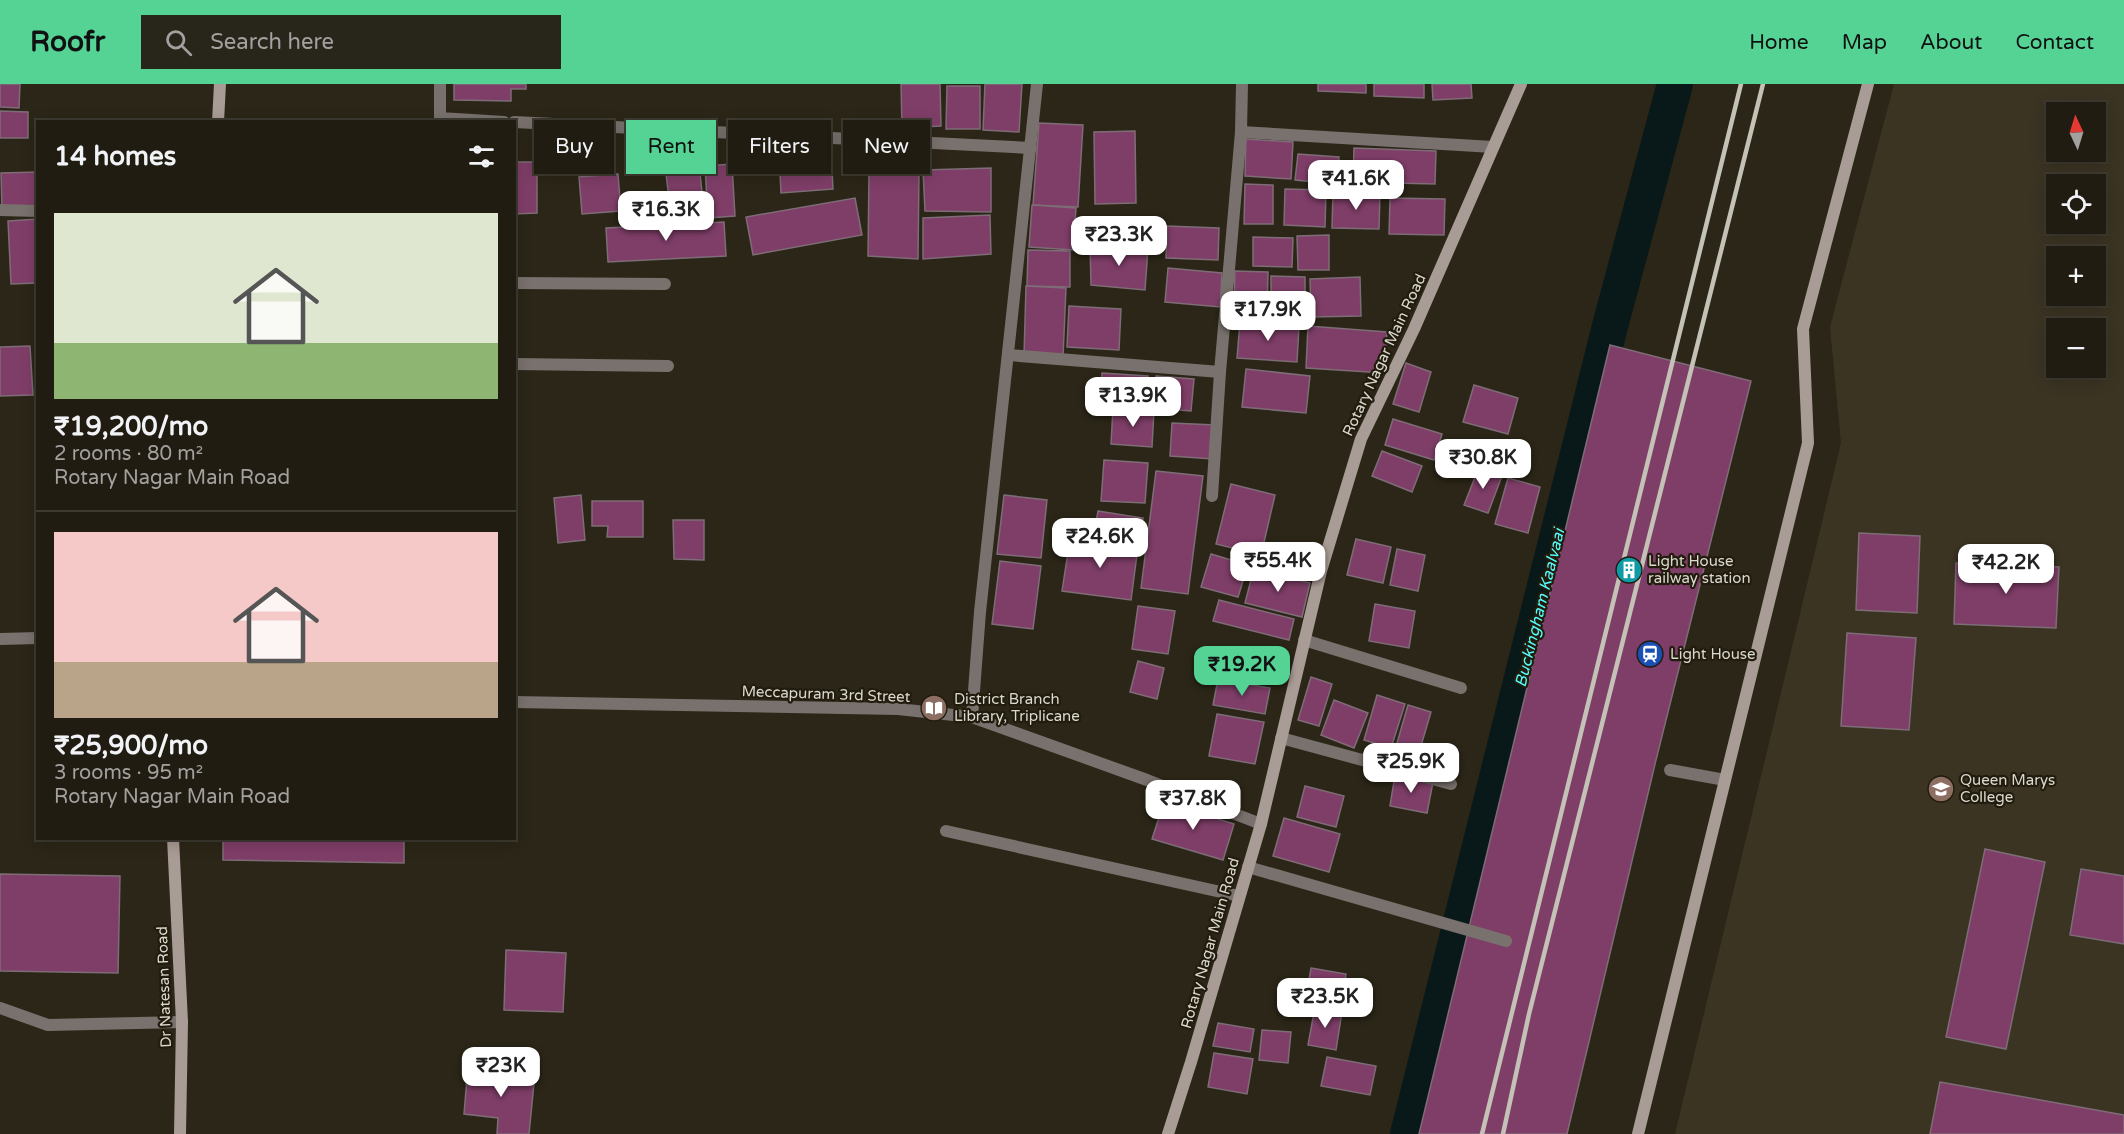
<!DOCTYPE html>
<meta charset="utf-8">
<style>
:root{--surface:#201c11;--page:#28251a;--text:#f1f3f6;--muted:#a2a19f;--line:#3d3a31;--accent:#54d395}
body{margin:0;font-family:"Varela Round",sans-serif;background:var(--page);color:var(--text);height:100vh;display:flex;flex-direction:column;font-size:22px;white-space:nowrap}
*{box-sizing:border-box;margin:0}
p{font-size:20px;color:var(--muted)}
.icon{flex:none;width:33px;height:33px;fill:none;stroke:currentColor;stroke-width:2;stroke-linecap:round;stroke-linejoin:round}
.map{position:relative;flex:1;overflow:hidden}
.side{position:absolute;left:36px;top:36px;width:480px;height:720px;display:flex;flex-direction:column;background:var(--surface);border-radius:0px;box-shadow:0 3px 15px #0003,0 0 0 2px var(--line)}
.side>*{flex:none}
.banner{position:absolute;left:534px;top:36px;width:570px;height:54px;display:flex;gap:12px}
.needle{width:39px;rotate:356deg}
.buttons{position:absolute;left:2046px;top:18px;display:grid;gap:12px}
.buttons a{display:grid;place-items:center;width:60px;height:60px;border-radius:0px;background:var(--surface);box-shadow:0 3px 15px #0003,0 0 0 2px var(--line);font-size:30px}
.price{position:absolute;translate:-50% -51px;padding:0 14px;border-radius:12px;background:#fff;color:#222;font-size:20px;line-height:39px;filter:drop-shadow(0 2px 3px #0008)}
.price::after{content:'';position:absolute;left:50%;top:36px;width:18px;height:14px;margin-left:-9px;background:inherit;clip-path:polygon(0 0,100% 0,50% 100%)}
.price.active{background:var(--accent);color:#111}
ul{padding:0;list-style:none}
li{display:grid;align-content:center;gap:12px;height:318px;padding:0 18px}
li+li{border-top:2px solid var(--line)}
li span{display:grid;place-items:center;height:186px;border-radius:0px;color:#555}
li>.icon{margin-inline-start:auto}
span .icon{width:108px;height:108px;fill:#fffc;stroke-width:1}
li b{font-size:26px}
h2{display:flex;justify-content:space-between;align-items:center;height:72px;padding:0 18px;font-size:26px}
.pill{padding:0 21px;border-radius:0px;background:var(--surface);box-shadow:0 3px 15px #0003,0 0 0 2px var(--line);font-size:21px;line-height:54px}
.pill.active{background:var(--accent);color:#111}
header{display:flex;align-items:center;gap:36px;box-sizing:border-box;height:84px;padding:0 30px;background:var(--accent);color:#111}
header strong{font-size:28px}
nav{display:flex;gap:33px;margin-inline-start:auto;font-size:21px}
.search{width:420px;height:54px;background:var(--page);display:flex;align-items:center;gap:15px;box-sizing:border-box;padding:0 21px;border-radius:0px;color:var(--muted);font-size:22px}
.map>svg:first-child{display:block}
.education{fill:#3b3423;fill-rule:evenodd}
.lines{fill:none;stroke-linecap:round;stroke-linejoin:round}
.canal{stroke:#091818;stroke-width:36}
.building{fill:#7f3e68;stroke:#7e6c76;stroke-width:1.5}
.lane{stroke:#79716d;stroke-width:12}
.street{stroke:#79716d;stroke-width:12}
.secondary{stroke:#a99b95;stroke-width:12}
.rail{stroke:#c4c1b6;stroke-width:4.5}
.labels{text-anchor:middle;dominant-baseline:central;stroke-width:4.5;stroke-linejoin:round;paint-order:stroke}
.street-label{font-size:15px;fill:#dbd8ce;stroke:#211c0d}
.poi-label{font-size:15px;fill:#dbd8ce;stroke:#211c0d;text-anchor:start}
.water-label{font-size:16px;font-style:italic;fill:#55fcfd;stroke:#211c0d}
</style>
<header>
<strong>Roofr</strong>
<div class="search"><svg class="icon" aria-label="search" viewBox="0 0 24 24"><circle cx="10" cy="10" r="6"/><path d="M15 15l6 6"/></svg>Search here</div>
<nav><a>Home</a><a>Map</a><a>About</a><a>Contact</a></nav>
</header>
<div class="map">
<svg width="2124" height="1050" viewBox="0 0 2124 1050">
<rect width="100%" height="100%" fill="#2b2617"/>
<path class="education" d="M1894,0h230v1050h-449l166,-691 -11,-116zM2056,28h40v40h-40zM2056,100h40v40h-40zM2056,172h40v40h-40zM2056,244h40v40h-40z"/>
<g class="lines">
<polyline class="canal" points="1408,1050 1610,242 1675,0"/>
</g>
<g class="building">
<polygon points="0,0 20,0 19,24 0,23"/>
<polygon points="454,0 526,0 526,5 511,5 511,17 454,16"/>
<polygon points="901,0 940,0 941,42 902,44"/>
<polygon points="985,0 1022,0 1019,48 983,46"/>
<polygon points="1318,0 1366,0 1366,9 1318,7"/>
<polygon points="1374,0 1424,0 1424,14 1374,12"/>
<polygon points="1432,0 1471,0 1472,14 1433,16"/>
<polygon points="947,2 980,2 980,45 946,45"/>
<polygon points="0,27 28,28 28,54 0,54"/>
<polygon points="1039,39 1083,41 1078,123 1033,121"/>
<polygon points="1135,47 1136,119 1095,120 1094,48"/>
<polygon points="1246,55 1293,58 1291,95 1245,92"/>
<polygon points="1354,64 1436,67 1435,100 1353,98"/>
<polygon points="831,66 833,105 781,109 779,70"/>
<polygon points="1298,70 1339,73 1337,100 1295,96"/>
<polygon points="514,78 537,78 537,129 514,130"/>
<polygon points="699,79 704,128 671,130 665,82"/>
<polygon points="732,80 735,132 708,134 705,82"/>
<polygon points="991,84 991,128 925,127 923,86"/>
<polygon points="38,88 38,123 2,124 1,89"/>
<polygon points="869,89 919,90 918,175 868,172"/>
<polygon points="618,90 621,127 582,130 579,93"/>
<polygon points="1245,100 1273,101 1273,140 1244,140"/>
<polygon points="1285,105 1326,106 1325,143 1284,141"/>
<polygon points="1333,108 1380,109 1379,145 1332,144"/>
<polygon points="855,114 862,151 753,171 746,133"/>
<polygon points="1390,114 1445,115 1444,151 1389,150"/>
<polygon points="1032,121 1076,124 1073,166 1029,163"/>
<polygon points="990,131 991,170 923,175 923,134"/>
<polygon points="38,135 38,199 11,200 8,137"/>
<polygon points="724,138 726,172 608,178 606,144"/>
<polygon points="1167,142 1219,144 1218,176 1166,174"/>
<polygon points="1329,151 1329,186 1298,186 1297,152"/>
<polygon points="1253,153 1293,154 1292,183 1253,182"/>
<polygon points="1090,161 1148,164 1145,206 1091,201"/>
<polygon points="1028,166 1070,167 1070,203 1027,202"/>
<polygon points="1168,184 1222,189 1220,223 1165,218"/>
<polygon points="1235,187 1268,188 1267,227 1234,225"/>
<polygon points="1271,192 1305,193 1305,228 1271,228"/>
<polygon points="1360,193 1361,232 1311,233 1310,195"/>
<polygon points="1026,202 1066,204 1063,273 1024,271"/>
<polygon points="1069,222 1121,225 1119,266 1067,263"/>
<polygon points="1240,238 1299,242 1297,278 1237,274"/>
<polygon points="1308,242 1387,248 1384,289 1306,284"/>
<polygon points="1610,261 1751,297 1656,676 1567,1050 1419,1050"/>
<polygon points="30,262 33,311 0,312 0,263"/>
<polygon points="1406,279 1431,288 1419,328 1393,320"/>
<polygon points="1246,285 1310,292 1306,329 1242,323"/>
<polygon points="1102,289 1148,292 1146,320 1100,316"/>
<polygon points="1156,292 1194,295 1191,327 1154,324"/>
<polygon points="1474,301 1518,314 1508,350 1463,338"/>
<polygon points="1113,324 1154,327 1152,363 1111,360"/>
<polygon points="1393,335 1442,350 1434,376 1385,361"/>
<polygon points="1172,339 1215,341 1213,375 1170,372"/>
<polygon points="1382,367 1422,382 1412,408 1372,392"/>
<polygon points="1104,376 1148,379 1145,419 1101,417"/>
<polygon points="1479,383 1502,392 1488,429 1464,421"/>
<polygon points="1156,387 1203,392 1188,510 1141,504"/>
<polygon points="1508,394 1540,403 1528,449 1495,440"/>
<polygon points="1231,400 1275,411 1261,471 1216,460"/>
<polygon points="581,411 585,456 558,459 554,414"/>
<polygon points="1004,411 1047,416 1041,474 997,470"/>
<polygon points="592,417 643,417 643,453 607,453 608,442 592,442"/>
<polygon points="1098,427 1143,434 1139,456 1094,448"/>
<polygon points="673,436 704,436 704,476 674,475"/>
<polygon points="1859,449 1920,452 1917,529 1856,526"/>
<polygon points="1070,455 1138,463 1131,516 1062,507"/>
<polygon points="1356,455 1391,463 1383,499 1347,491"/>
<polygon points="1397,465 1425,471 1418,507 1390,501"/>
<polygon points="1211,470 1248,481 1238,513 1201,503"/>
<polygon points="1000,477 1041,482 1033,545 992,540"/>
<polygon points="1956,479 2059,483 2056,544 1954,540"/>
<polygon points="1254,484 1310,499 1302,533 1245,519"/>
<polygon points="1219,516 1294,535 1289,556 1213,537"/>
<polygon points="1375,520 1415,527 1409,564 1369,557"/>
<polygon points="1138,522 1175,527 1168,570 1132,565"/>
<polygon points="1847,549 1916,554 1909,646 1841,642"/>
<polygon points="1138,577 1164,584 1157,615 1130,608"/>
<polygon points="1311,593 1332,600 1319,642 1298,636"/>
<polygon points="1218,595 1270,604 1265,630 1213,621"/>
<polygon points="1377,611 1405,620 1391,664 1364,656"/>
<polygon points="1334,616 1368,629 1354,664 1321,651"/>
<polygon points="1408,621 1431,628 1418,672 1395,666"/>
<polygon points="1217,630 1264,638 1255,680 1209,672"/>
<polygon points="1395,691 1433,698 1427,729 1390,722"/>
<polygon points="1305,702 1344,712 1336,743 1297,733"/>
<polygon points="1164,718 1234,740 1223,776 1152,755"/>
<polygon points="1284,734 1340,750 1329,788 1273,772"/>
<polygon points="223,754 404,754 404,779 223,776"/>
<polygon points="1985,765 2045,778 2006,965 1946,953"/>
<polygon points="2081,785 2124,792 2124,860 2070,851"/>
<polygon points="0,790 120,792 118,889 0,887"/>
<polygon points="506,866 566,869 563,928 504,926"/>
<polygon points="1311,884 1346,890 1342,914 1307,908"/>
<polygon points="1315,923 1342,928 1336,966 1308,961"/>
<polygon points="1218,939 1254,945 1250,968 1213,962"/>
<polygon points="1262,946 1291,948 1288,979 1259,976"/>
<polygon points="1214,969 1253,975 1247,1010 1208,1003"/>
<polygon points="1327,973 1376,982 1370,1011 1321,1002"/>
<polygon points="468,982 535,989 529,1050 497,1050 498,1034 464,1030"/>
<polygon points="1940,998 2124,1031 2124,1050 1930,1050"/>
</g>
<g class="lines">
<g class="lane">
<polyline points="514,199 665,200"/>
<polyline points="514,280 668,282"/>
</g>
<g class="street">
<polyline points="440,0 440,34 504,38"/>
<polyline points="514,38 1031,64"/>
<polyline points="1241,48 1493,63"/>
<polyline points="0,126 38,127"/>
<polyline points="1008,271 1220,288"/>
<polyline points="1212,412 1220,288 1241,48 1242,0"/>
<polyline points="0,555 38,554"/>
<polyline points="1304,556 1461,604"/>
<polyline points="514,618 898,625 972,633 1147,696 1261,740"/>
<polyline points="972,633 980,528 1037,0"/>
<polyline points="1281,654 1451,700"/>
<polyline points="1670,686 1725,696"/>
<polyline points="946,747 1239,812"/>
<polyline points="1248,783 1506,857"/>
<polyline points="0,924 48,941 182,938"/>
</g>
<g class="secondary">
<polyline points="218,38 220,0"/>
<polyline points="173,754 182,938 180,1050"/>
<polyline points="1168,1050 1191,978 1261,740 1321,487 1361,355 1414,245 1521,0"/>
<polyline points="1638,1050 1808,359 1803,245 1868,0"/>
</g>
<g class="rail">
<polyline points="1482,1050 1741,0"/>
<polyline points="1503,1050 1529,930 1763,0"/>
</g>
</g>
<defs>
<symbol id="building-disc" viewBox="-11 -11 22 22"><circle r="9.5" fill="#0f9aa8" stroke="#211c0d"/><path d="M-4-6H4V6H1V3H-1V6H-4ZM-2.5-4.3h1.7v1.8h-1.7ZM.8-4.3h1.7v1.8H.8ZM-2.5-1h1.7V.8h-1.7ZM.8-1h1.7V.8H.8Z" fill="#fff"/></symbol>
<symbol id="station-disc" viewBox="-11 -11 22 22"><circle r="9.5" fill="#1a4fb4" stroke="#211c0d"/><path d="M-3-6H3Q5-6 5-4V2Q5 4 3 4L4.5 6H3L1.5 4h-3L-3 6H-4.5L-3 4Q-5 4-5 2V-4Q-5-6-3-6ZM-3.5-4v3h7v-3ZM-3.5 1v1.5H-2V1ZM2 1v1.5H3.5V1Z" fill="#fff"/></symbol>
<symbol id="library-disc" viewBox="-11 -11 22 22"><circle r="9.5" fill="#8d6e63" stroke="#211c0d"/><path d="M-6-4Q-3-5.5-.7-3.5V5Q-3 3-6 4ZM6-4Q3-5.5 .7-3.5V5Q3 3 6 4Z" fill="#fff"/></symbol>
<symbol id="university-disc" viewBox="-11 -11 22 22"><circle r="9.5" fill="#8d6e63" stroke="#211c0d"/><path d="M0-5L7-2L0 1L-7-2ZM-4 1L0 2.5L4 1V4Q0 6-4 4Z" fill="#fff"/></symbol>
</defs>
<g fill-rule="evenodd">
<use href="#building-disc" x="1614" y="471" width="30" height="30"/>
<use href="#station-disc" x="1635" y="555" width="30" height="30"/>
<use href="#library-disc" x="919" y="609" width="30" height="30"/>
<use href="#university-disc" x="1926" y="690" width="30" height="30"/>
</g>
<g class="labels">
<g class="street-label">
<text transform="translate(1384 271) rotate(-65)">Rotary Nagar Main Road</text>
<text transform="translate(826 610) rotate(2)">Meccapuram 3rd Street</text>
<text transform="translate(1210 859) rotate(-74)">Rotary Nagar Main Road</text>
<text transform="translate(164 903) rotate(-92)">Dr Natesan Road</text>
</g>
<g class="poi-label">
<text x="1648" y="477">Light House<tspan x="1648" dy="17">railway station</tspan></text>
<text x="1670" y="570">Light House</text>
<text x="954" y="615">District Branch<tspan x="954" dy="17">Library, Triplicane</tspan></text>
<text x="1960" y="696">Queen Marys<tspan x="1960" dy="17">College</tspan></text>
</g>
<g class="water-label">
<text transform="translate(1540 524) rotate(-76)">Buckingham Kaalvaai</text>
</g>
</g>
</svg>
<div class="buttons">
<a><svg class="needle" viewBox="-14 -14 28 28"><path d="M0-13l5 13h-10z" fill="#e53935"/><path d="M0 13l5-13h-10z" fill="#a2a19f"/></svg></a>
<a><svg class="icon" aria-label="locate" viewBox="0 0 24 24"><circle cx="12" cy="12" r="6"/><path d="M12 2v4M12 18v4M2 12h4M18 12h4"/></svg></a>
<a>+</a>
<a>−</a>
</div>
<b class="price" style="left:1356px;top:127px">₹41.6K</b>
<b class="price" style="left:666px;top:158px">₹16.3K</b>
<b class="price" style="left:1119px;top:183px">₹23.3K</b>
<b class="price" style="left:1268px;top:258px">₹17.9K</b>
<b class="price" style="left:1133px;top:344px">₹13.9K</b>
<b class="price" style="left:1483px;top:406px">₹30.8K</b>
<b class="price" style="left:1100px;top:485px">₹24.6K</b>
<b class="price" style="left:1278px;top:509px">₹55.4K</b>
<b class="price" style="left:2006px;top:511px">₹42.2K</b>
<b class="price active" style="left:1242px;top:613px">₹19.2K</b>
<b class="price" style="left:1411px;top:710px">₹25.9K</b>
<b class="price" style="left:1193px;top:747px">₹37.8K</b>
<b class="price" style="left:1325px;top:945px">₹23.5K</b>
<b class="price" style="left:501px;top:1014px">₹23K</b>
<div class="banner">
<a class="pill">Buy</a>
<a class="pill active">Rent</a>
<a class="pill">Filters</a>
<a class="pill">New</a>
</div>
<section class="side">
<h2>14 homes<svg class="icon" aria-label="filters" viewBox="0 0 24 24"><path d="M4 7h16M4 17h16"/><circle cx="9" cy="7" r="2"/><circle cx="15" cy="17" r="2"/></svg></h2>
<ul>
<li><span style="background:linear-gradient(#dfe7d0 70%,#8fb573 0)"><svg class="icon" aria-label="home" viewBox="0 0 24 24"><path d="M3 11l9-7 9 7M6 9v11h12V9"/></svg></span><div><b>₹19,200/mo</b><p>2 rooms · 80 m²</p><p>Rotary Nagar Main Road</p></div></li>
<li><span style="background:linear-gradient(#f6c9c9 70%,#b9a48a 0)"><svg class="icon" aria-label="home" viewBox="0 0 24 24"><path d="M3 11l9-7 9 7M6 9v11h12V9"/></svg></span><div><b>₹25,900/mo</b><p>3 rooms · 95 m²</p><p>Rotary Nagar Main Road</p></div></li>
</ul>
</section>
</div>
